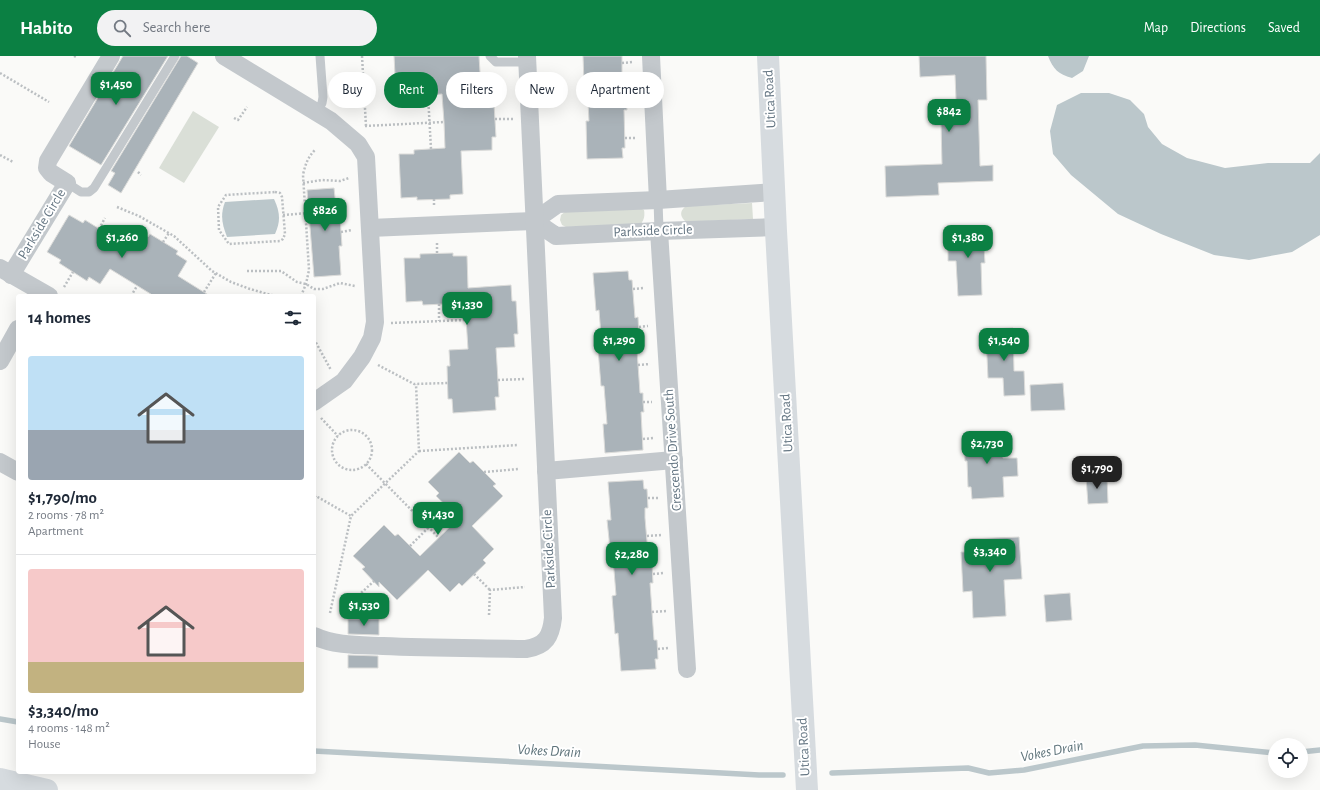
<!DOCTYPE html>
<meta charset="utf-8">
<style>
:root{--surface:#fff;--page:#f2f2f3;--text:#1f2937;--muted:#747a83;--line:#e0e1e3;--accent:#0b8043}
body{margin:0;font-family:"Alegreya Sans",sans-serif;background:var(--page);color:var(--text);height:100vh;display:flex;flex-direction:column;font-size:15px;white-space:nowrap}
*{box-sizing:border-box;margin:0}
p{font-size:13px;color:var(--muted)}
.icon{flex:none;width:22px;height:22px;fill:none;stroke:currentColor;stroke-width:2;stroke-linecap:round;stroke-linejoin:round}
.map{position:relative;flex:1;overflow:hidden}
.drawer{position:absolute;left:16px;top:238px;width:300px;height:480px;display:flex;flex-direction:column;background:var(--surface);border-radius:4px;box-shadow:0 4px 16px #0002}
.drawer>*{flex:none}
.top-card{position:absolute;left:328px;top:16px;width:380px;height:36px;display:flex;gap:8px}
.fabs{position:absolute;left:1268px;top:682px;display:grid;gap:8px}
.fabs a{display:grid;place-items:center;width:40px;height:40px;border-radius:50%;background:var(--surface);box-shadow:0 4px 16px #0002;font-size:20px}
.price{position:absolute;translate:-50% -34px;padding:0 9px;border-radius:8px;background:var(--accent);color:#fff;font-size:13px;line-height:26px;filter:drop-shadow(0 1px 2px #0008)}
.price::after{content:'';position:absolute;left:50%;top:24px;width:12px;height:9px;margin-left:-6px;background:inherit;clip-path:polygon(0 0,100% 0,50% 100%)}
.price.active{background:#222;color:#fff}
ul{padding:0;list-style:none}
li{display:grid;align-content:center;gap:8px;height:212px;padding:0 12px}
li+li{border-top:1px solid var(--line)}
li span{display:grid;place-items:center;height:124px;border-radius:4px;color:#555}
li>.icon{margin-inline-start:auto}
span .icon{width:72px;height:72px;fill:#fffc;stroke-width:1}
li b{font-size:17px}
h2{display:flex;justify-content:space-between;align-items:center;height:48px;padding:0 12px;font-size:17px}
.pill{padding:0 14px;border-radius:18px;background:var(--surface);box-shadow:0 4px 16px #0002;font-size:14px;line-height:36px}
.pill.active{background:var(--accent);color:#fff}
header{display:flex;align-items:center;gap:24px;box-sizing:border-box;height:56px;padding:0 20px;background:var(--accent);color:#fff}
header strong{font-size:19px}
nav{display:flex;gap:22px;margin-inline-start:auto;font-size:14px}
.search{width:280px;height:36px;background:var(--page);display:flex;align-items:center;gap:10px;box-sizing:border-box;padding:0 14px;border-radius:22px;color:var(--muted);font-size:15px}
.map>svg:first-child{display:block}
.green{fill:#dadfd7}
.water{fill:#bbc7cb}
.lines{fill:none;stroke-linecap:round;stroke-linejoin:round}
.stream{stroke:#bbc7cb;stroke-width:5.5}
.building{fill:#aab3b9;stroke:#dcdcda}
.path{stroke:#bbbfc2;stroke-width:2.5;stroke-dasharray:2 2;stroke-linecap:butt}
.lane{stroke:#c3c8cc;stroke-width:9}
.street{stroke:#c3c8cc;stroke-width:18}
.secondary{stroke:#d6dbdf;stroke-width:22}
.highway{stroke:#d6dbdf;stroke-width:22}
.labels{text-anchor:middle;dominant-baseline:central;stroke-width:4;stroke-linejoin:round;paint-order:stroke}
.street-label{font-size:14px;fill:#657683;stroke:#fff}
.water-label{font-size:15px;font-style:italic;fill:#60757c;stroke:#fff}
</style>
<header>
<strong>Habito</strong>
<div class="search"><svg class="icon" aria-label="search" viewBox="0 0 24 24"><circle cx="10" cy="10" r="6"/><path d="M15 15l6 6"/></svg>Search here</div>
<nav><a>Map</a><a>Directions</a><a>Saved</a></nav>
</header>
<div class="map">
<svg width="1320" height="734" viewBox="0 0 1320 734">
<rect width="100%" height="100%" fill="#fafaf8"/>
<g class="green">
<polygon points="193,55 219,71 184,127 159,112"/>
<path d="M752,147l1,16 -67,3c-6,-5 -7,-11 0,-16z"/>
<path d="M640,152l4,2c1,6 0,9 -3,14l-75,3 -4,-2 -2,-5 1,-5 5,-4z"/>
</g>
<g class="water">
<path d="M1048,0h41l-6,15 -11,7c-14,-4 -19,-9 -24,-22z"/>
<polygon points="1081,37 1109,37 1130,44 1144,58 1148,71 1162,88 1187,102 1225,112 1268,107 1310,107 1320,97 1320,179 1292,196 1249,204 1214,199 1161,178 1118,158 1071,119 1053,98 1050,75 1057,49"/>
<path d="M274,143c6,13 7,22 1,35l-48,3c-5,-13 -7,-22 -2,-35z"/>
</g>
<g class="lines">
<g class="stream">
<polyline points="0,663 18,666"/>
<polyline points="314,695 759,719 783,719"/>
<polyline points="1301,696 1320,694"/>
<polyline points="832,717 968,712 989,717 1024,714 1143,690 1195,689 1275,697"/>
</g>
</g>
<g class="building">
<polygon points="123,0 168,0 101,109 69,90"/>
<polygon points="181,0 187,0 198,7 121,137 108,129 115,117 111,115"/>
<polygon points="394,0 479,0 481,32 489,32 490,48 494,48 496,81 492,81 492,94 461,95 463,138 450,139 450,143 417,144 417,141 401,142 399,98 414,98 414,94 445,92 444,66 442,38 411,40 411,36 396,37"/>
<polygon points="583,0 622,0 622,26 623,35 626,35 627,54 624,54 625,92 622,92 623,102 587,103 586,65 589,65 587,27 584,27"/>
<polygon points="919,0 986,0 987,44 978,44 980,110 993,109 993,125 938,127 939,139 886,141 885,110 942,108 941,67 957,67 955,19 920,21"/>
<polygon points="334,132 337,161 340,161 342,190 339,190 341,219 314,221 307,134"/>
<polygon points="69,159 83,167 85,164 124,188 134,173 148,181 150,178 178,195 176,198 187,205 178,220 210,240 154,240 110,213 100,228 89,221 87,225 59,207 61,204 47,196"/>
<polygon points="983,171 985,207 981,207 982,239 958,240 956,205 948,205 948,186 951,186 950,172"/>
<polygon points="453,197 453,200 467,200 468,232 511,229 512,245 516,245 518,278 514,278 515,291 496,292 499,341 495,341 496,354 453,357 452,343 448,343 447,310 450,310 449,294 468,293 465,247 423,249 422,245 406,246 404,202 420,202 420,198"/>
<polygon points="628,215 629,224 632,224 635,262 638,261 639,280 636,280 640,337 643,337 643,346 644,356 641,356 643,394 605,397 603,368 607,368 604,330 601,330 598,293 602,292 599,254 596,255 593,217"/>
<polygon points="1013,272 1014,315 1024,315 1025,339 1004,340 1003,322 988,322 986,280 991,279 991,273"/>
<polygon points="1063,327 1065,354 1031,355 1030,329"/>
<polygon points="1002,376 1003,402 1017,402 1018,420 1003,421 1004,441 972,443 971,431 968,431 967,405 965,405 964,377"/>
<polygon points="459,396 470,407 473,405 496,428 493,430 503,440 472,470 494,493 483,504 486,507 462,530 459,527 450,536 428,514 397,544 379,526 379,531 362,513 365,511 353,500 384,469 395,480 398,478 420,500 459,462 436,440 439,437 428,426"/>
<polygon points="1107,420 1108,447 1088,448 1086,421"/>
<polygon points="643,424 644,433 647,433 648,452 645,452 645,462 649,509 652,508 653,527 650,527 652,556 654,584 657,584 658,603 655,603 656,613 621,615 618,577 615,578 612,540 616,539 613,502 610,502 609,483 607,464 611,464 608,426"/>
<polygon points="1019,481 1022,523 1004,524 1006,560 973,562 972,535 963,536 961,496 970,496 969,483"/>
<polygon points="1070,537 1072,564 1046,566 1044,539"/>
<polygon points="348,563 379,563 379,579 348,578"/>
<polygon points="348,599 378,600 378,612 348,612"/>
</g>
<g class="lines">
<g class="path">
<polyline points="74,0 76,1"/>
<polyline points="362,0 366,70"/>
<polyline points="622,7 633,6"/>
<polyline points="0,17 49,46"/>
<polyline points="428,39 431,93"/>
<polyline points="627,45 636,45"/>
<polyline points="234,62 238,64 247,51"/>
<polyline points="495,63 513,63"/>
<polyline points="365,70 444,66"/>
<polyline points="625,82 637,82"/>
<polyline points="0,99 13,106"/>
<polyline points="138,116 141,119"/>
<polyline points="303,127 322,124 340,125 349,122"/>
<polygon points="275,136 280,137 282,141 285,178 283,183 280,185 229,188 219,174 218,151 226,139"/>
<polyline points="434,143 434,151"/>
<polyline points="117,151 139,160 174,180 212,215 231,226 250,233 271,239 285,240"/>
<polyline points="283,159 309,157"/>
<polyline points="99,173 105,162"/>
<polyline points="341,176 352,174"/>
<polyline points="163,186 169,177"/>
<polyline points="437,187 437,197"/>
<polyline points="247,215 281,215 297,226 306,228 314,233 323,233 340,227 355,230"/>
<polyline points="64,231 73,216"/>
<polyline points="633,233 644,232"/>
<polyline points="204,236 216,217"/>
<polyline points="131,240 137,230"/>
<path d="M301,240l5,-12 3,-14 -6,-95c2,-10 5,-18 12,-25"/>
<polyline points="439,248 439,265"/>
<polyline points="391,267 466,264"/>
<polyline points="639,271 648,270"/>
<polyline points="314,283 331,314"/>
<polyline points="378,309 414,328 448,327"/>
<polyline points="638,309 650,308"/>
<polyline points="498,324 524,323"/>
<polyline points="643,346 652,346"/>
<polyline points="321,362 338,380"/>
<circle cx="352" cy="394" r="20"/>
<polyline points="643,383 654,382"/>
<polyline points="419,395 518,389"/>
<polyline points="366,408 439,482"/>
<polyline points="484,416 519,413"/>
<polyline points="314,439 351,460"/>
<polyline points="648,442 658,442"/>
<polyline points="314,444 316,440"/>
<polyline points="647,480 662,479"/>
<polyline points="410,490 448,452"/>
<polyline points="474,518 490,534"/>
<polyline points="653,518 664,517"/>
<polyline points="652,556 666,555"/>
<polyline points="330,557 351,460 419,395 416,328"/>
<polyline points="489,559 490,534 525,531"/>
<polyline points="364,560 360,538 374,525"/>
<polyline points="658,593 668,592"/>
</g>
<g class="lane">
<polyline points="490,0 496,6 527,6"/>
<polyline points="317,56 322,47 323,41 320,0"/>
<polyline points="67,127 81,136 89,136 94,132 175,0"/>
<polyline points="658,144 659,175"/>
</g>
<g class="street">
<polyline points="224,0 331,65 358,88 366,101 375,266 372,282 362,301 344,325 314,346"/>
<polyline points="651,0 658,144"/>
<polyline points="534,165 556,180 659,175 776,171"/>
<polyline points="370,172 534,165 558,148 658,144 774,136"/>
<polyline points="659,175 687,613"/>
<polyline points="0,212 49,240"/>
<polyline points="11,219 67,127 51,117 47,112 48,105 111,0"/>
<polyline points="0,305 18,273"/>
<polyline points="0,406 18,416"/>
<polyline points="546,415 674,404"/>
<path d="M314,580c21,10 46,9 69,10 47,2 95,2 143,3 20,-3 25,-13 27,-31l-26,-562"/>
</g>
<polyline class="secondary" points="768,0 776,175 807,734"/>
<polyline class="highway" points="0,723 47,734"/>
</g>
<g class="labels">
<g class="street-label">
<text transform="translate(770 43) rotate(-93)">Utica Road</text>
<text transform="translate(42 168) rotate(-59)">Parkside Circle</text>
<text transform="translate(653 175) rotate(-2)">Parkside Circle</text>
<text transform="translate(787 367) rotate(-93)">Utica Road</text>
<text transform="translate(673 394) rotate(-94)">Crescendo Drive South</text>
<text transform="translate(549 493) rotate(-93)">Parkside Circle</text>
<text transform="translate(804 691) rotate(-93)">Utica Road</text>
</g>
<g class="water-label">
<text transform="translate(549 695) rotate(3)">Vokes Drain</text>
<text transform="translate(1052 695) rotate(-11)">Vokes Drain</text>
</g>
</g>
</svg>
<div class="fabs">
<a><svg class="icon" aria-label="locate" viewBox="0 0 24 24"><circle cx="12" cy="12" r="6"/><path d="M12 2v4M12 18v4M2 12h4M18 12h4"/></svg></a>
</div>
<b class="price" style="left:116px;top:50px">$1,450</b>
<b class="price" style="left:949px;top:77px">$842</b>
<b class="price" style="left:325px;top:176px">$826</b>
<b class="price" style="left:122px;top:203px">$1,260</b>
<b class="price" style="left:968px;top:203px">$1,380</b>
<b class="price" style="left:467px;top:270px">$1,330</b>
<b class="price" style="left:619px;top:306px">$1,290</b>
<b class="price" style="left:1004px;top:306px">$1,540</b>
<b class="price" style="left:987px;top:409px">$2,730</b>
<b class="price active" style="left:1097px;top:434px">$1,790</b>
<b class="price" style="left:438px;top:480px">$1,430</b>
<b class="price" style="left:990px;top:517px">$3,340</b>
<b class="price" style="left:632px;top:520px">$2,280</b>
<b class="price" style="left:364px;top:571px">$1,530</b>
<div class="top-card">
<a class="pill">Buy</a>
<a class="pill active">Rent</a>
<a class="pill">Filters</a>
<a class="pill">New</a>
<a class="pill">Apartment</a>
</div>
<section class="drawer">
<h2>14 homes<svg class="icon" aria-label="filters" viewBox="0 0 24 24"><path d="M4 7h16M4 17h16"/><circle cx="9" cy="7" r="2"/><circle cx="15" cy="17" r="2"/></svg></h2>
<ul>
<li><span style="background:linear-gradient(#bfe0f5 60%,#9aa5b1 0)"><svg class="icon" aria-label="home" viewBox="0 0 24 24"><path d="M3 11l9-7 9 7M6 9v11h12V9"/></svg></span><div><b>$1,790/mo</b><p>2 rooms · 78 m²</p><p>Apartment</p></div></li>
<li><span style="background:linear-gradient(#f6c9c9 75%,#c2b280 0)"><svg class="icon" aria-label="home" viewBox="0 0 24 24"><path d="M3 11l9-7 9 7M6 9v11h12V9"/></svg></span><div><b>$3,340/mo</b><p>4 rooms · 148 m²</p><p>House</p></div></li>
</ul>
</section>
</div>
